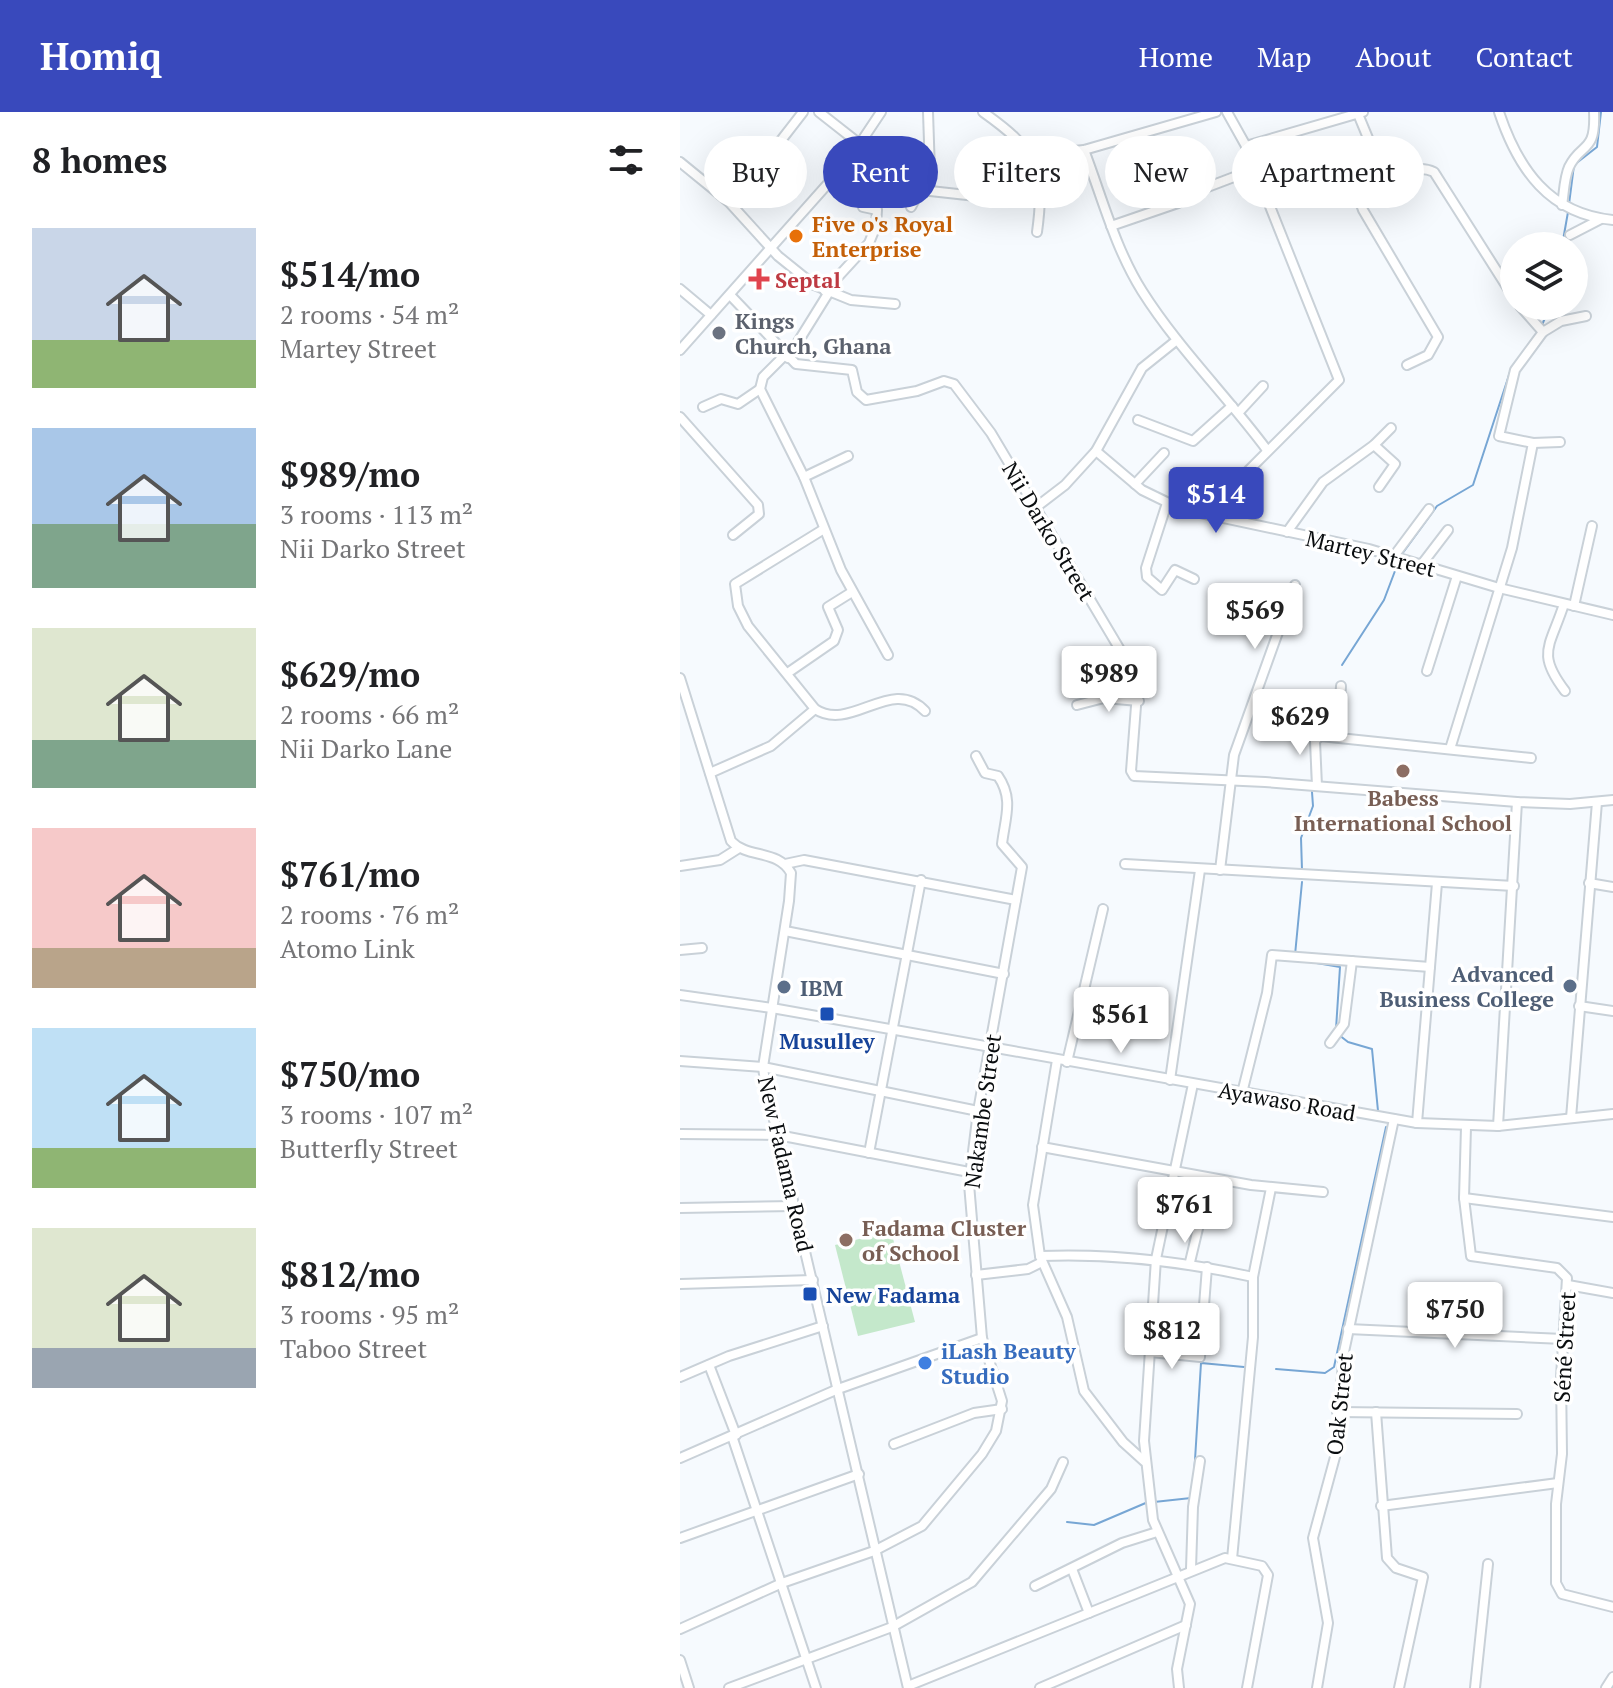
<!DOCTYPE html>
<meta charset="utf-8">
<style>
:root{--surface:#fff;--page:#f2f2f2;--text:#202124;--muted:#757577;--accent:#3949bc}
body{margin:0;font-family:"PT Serif",serif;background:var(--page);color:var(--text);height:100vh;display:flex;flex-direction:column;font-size:30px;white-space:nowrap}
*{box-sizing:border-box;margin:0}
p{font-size:26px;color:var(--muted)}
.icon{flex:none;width:44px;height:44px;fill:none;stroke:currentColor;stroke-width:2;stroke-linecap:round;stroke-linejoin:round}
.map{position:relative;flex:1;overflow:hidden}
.drawer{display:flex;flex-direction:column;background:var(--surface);width:680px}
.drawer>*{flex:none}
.top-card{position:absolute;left:24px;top:24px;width:760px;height:72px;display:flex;gap:16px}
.controls{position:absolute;left:820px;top:120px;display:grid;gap:16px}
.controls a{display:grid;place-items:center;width:88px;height:88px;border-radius:50%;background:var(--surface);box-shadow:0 8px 32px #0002;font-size:40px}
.price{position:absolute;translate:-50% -68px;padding:0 18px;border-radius:8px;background:#fff;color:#222;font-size:26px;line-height:52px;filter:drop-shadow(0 2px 4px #0008)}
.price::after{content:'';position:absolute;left:50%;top:48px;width:24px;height:18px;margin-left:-12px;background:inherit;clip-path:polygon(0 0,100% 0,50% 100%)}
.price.selected{background:var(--accent);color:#fff}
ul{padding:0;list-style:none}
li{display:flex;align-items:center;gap:24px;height:200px;padding:0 32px}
li span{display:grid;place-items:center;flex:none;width:224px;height:160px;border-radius:0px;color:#555}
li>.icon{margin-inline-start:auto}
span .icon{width:96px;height:96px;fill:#fffc;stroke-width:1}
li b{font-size:34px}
h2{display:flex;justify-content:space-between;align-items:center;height:96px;padding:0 32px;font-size:34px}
.tag{padding:0 28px;border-radius:36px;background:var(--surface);box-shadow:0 8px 32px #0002;font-size:28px;line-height:72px}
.tag.selected{background:var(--accent);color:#fff}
header{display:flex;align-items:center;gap:48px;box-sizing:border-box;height:112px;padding:0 40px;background:var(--accent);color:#fff}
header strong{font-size:38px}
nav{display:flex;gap:44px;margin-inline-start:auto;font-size:28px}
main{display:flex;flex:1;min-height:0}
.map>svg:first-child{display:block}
.green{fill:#c4e8cb}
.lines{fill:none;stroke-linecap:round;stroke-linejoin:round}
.stream{stroke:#77a6d4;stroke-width:2}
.minor-casing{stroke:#c9d1d8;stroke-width:12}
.minor{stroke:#fff;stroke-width:8}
.food-dot{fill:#e8710a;stroke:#fff;stroke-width:3}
.health-dot{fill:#e0444e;stroke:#fff;stroke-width:3}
.worship-dot{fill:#6b7280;stroke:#fff;stroke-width:3}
.education-dot{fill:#8d6e63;stroke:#fff;stroke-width:3}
.service-dot{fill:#5c6f8a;stroke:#fff;stroke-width:3}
.transit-dot{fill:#1a4fb4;stroke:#fff;stroke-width:3}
.shop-dot{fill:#3f7fe0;stroke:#fff;stroke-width:3}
.labels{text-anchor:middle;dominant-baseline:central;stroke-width:7;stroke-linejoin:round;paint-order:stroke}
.food-label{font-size:22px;font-weight:bold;fill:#c56008;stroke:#fff;text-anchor:start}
.health-label{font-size:22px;font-weight:bold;fill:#be3a42;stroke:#fff;text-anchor:start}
.worship-label{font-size:22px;font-weight:bold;fill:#5b616d;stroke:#fff;text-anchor:start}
.street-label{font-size:22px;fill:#0a0d0f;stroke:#fff}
.education-label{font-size:22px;font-weight:bold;fill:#785e54;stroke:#fff}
.service-label{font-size:22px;font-weight:bold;fill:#4e5e75;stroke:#fff;text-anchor:end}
.transit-label{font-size:22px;font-weight:bold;fill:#164399;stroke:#fff}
.shop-label{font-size:22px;font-weight:bold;fill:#366cbe;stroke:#fff;text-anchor:start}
</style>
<header>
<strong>Homiq</strong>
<nav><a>Home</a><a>Map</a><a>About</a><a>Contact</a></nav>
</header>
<main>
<section class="drawer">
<h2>8 homes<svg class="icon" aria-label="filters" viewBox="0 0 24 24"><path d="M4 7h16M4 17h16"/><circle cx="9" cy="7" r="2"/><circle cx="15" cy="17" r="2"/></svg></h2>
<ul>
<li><span style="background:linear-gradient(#c9d6e8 70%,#8fb573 0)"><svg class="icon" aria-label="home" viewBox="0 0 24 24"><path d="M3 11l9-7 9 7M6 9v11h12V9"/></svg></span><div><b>$514/mo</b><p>2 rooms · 54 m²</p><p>Martey Street</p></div></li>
<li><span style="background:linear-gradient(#a9c7e8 60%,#7fa58c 0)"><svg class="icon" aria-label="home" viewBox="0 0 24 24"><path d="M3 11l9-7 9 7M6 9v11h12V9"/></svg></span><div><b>$989/mo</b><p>3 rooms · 113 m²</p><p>Nii Darko Street</p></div></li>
<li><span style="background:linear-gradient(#dfe7d0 70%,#7fa58c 0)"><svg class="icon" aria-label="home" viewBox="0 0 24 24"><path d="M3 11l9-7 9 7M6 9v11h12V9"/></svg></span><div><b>$629/mo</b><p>2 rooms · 66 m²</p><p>Nii Darko Lane</p></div></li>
<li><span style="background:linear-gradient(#f6c9c9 75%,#b9a48a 0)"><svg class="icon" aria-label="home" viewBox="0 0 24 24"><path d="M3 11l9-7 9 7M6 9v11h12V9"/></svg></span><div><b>$761/mo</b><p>2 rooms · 76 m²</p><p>Atomo Link</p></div></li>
<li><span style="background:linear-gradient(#bfe0f5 75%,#8fb573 0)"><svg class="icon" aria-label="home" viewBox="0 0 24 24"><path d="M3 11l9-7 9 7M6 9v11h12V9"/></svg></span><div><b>$750/mo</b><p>3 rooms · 107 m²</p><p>Butterfly Street</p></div></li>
<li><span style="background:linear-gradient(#dfe7d0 75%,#9aa5b1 0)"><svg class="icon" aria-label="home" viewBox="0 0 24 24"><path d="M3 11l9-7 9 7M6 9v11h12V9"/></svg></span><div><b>$812/mo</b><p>3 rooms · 95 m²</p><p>Taboo Street</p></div></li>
</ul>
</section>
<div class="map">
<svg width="933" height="1576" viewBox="0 0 933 1576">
<rect width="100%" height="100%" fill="#f6fafe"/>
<polygon class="green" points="211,1119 235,1210 178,1224 155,1133"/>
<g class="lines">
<g class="stream">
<polyline points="889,92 894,53 917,35 921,0"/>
<polyline points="882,134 888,100"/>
<polyline points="862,213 870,194"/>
<polyline points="842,242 859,218"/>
<polyline points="722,442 757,394 793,373 831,257"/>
<polyline points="662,553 704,488 718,451"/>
<polyline points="631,592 632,668"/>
<polyline points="622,758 621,726 633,694 632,680"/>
<polyline points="615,843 622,770"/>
<polyline points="619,848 660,855 656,917"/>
<polyline points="659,923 668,930 692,937 698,999"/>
<polyline points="596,1257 645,1261 654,1255 706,1015"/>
<polyline points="514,1364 521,1251 564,1255"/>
<polyline points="474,1390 511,1386"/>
<polyline points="387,1410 414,1413 468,1390"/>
</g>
<defs>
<g id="minor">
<polyline points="139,0 181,33"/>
<path d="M303,0c52,37 63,55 54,120"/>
<polyline points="547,0 566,34 659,268 568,359"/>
<path d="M819,0c19,57 50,102 114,108"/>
<polyline points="678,2 705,67"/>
<polyline points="99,31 123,0"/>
<polyline points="566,34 683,0"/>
<path d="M404,38c18,47 31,98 58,141 36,57 85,105 125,159"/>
<polyline points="169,48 204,82"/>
<polyline points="0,50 49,90 98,144 134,173 171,188 215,192"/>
<polyline points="241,78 296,84 334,62 353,43 404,38 536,0"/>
<polyline points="512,81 575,57"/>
<path d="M882,93c2,-11 2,-27 7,-38 12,-25 27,-13 25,-55"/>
<polyline points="231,95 250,60 248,0"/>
<polyline points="431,114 498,91"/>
<polyline points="890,123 921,107"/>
<polyline points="0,177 31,203"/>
<polyline points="145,179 189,131 196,114 197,98 183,95"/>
<polyline points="50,183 116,252 172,258 177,280 186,288 237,279 264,269 274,272 311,321 458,568 451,659 454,664 585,670 837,690 890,692 933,688"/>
<polyline points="840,194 863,220 835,258 819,324 853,331 880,330"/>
<polyline points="863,220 881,209 906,204"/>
<polyline points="0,238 169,48 201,0"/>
<polyline points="105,243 83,265 80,277 124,365 161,458 208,543"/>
<polyline points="108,246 149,180"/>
<path d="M727,253l21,-10 10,-18 -75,-127 -4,-11c16,-16 53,-38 75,-27l80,126"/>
<polyline points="23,295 41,287 58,292 80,277"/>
<polyline points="559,300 583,274"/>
<polyline points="0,305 78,393 79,402 53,423"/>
<polyline points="458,308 513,329 552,294"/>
<polyline points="694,333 715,352 699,375"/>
<polyline points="416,339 462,378 501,397 689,437 819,476 933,503"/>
<polyline points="124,365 168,344"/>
<polyline points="455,372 484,341"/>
<polyline points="487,391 466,456 467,465 482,478 495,458 514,467"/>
<polyline points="355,396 385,373 416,339 462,256 497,228"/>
<path d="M144,417l-89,55 3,22 10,20 67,83c36,24 77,-34 110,2"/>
<polyline points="607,420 643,370 694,333 711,316"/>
<polyline points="714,444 749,397"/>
<polyline points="742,452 768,418"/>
<path d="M884,492c-14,43 -28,49 1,87"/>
<polyline points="894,494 912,414"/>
<polyline points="747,559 777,464"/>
<polyline points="109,560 154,529 158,518 148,495 172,480"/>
<path d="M0,566l51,163c17,18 47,8 60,32l-2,28 -26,166 2,15 143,606"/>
<polyline points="397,593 424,586 459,589"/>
<polyline points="658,625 661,574"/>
<polyline points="770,637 832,436 853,331"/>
<polyline points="30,661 91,634 135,597"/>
<polyline points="637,674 635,629 640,624 851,646"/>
<polyline points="105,752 124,748 336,788"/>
<polyline points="445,752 834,774"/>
<polyline points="0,754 40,748 59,736"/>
<polyline points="540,758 554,643 615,473"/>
<polyline points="909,771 933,775"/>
<polyline points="105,819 324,862"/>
<polyline points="0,838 22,836"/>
<polyline points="0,883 92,896 737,1011 818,1014 933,1002"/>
<polyline points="899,894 933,899"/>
<polyline points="650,931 664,912 672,849"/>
<polyline points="377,948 353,1093 360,1144 387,1205 404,1279 443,1330 464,1349"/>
<polyline points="0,949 83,955 298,999"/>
<polyline points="387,950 423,797"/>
<polyline points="490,968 520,758"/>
<polyline points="562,981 587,881 592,843 750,855"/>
<polyline points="891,1006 917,690"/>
<polyline points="737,1011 757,771"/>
<polyline points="818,1014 837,690"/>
<polyline points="786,1015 784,1086 791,1144 877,1156 887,1166 881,1265 882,1342 876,1392 876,1471 882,1482 933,1495"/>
<polyline points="0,1022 98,1023 289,1060"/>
<polyline points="362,1035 571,1073 643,1080"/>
<polyline points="189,1041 241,768"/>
<polyline points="784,1086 933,1105"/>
<polyline points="0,1096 115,1094"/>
<path d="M360,1144c73,-3 141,5 213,21"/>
<polyline points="510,1150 530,1066"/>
<polyline points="296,1163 348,1157 362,1150"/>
<polyline points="0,1172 133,1168"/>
<polyline points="888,1173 933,1181"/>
<polyline points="668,1217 883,1227"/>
<polyline points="470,1240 520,1245 527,1155"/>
<polyline points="29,1253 56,1323"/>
<polyline points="0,1265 49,1244 143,1214"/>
<polyline points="657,1300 837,1302"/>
<polyline points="696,1300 707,1446 716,1456 743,1465 719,1576"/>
<polyline points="52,1324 136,1576"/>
<polyline points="214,1332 294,1301 322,1297"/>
<polyline points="0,1346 158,1277 302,1226"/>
<polyline points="701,1394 878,1371"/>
<polyline points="0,1426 179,1362"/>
<polyline points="552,1447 573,1225 573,1165 591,1076"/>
<polyline points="392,1457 409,1501"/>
<polyline points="511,1457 513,1395 520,1349"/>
<polyline points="355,1474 442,1431 477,1420"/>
<path d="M0,1517l102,-46 92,-32 48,-25 60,-72 14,-23 6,-30 -20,-63 -13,-154 9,-73 44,-244 -20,-23c3,-26 12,-45 -4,-68l-13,-3 -9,-17"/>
<polyline points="0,1548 9,1576"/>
<polyline points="228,1574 545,1446 582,1454 588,1463 567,1576"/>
<polyline points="49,1576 212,1515 292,1470 371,1377 383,1350"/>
<polyline points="360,1576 506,1513"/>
<polyline points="499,1576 497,1557 510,1492 473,1408 464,1329 476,1147 513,972"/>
<polyline points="637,1576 648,1511 633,1426 655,1345 664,1240 714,1007"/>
<polyline points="795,1576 808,1452"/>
<polyline points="926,1576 933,1565"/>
</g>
</defs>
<use href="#minor" class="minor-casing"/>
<use href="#minor" class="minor"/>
</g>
<circle class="food-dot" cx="116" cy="124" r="8"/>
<path class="health-dot" d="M75 155h8v8h8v8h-8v8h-8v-8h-8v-8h8z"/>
<circle class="worship-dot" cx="39" cy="221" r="8"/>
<g class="education-dot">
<circle cx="723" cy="659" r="8"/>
<circle cx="166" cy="1128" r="8"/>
</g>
<g class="service-dot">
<circle cx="890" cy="874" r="8"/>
<circle cx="104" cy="875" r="8"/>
</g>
<g class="transit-dot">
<rect x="139" y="894" width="16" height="16" rx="4"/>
<rect x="122" y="1174" width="16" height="16" rx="4"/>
</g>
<circle class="shop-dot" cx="245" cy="1251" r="8"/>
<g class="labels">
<g class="food-label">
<text x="132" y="111">Five o's Royal<tspan x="132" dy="25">Enterprise</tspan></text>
</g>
<g class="health-label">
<text x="95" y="167">Septal</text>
</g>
<g class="worship-label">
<text x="55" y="208">Kings<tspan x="55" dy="25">Church, Ghana</tspan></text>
</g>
<g class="street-label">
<text transform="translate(369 419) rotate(59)">Nii Darko Street</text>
<text transform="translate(691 441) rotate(14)">Martey Street</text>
<text transform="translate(607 989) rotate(10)">Ayawaso Road</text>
<text transform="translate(302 999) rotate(-82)">Nakambe Street</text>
<text transform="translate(106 1052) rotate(77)">New Fadama Road</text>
<text transform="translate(884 1235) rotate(-87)">Séné Street</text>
<text transform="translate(659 1292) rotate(-84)">Oak Street</text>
</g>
<g class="education-label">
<text x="723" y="685">Babess<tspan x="723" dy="25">International School</tspan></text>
<text x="182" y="1115" text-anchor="start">Fadama Cluster<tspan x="182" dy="25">of School</tspan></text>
</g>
<g class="service-label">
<text x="874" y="861">Advanced<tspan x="874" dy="25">Business College</tspan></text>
<text x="120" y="875" text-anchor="start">IBM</text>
</g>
<g class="transit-label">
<text x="147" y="928">Musulley</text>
<text x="146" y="1182" text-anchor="start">New Fadama</text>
</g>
<g class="shop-label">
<text x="261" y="1238">iLash Beauty<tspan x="261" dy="25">Studio</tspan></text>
</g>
</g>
</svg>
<div class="controls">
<a><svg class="icon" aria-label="layers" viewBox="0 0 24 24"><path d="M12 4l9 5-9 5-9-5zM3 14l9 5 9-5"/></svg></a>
</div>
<b class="price selected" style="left:536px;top:423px">$514</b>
<b class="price" style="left:575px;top:539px">$569</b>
<b class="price" style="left:429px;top:602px">$989</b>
<b class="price" style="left:620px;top:645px">$629</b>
<b class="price" style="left:441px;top:943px">$561</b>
<b class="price" style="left:505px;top:1133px">$761</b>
<b class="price" style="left:775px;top:1238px">$750</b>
<b class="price" style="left:492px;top:1259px">$812</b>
<div class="top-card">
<a class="tag">Buy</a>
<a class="tag selected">Rent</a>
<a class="tag">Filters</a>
<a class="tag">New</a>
<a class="tag">Apartment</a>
</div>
</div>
</main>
